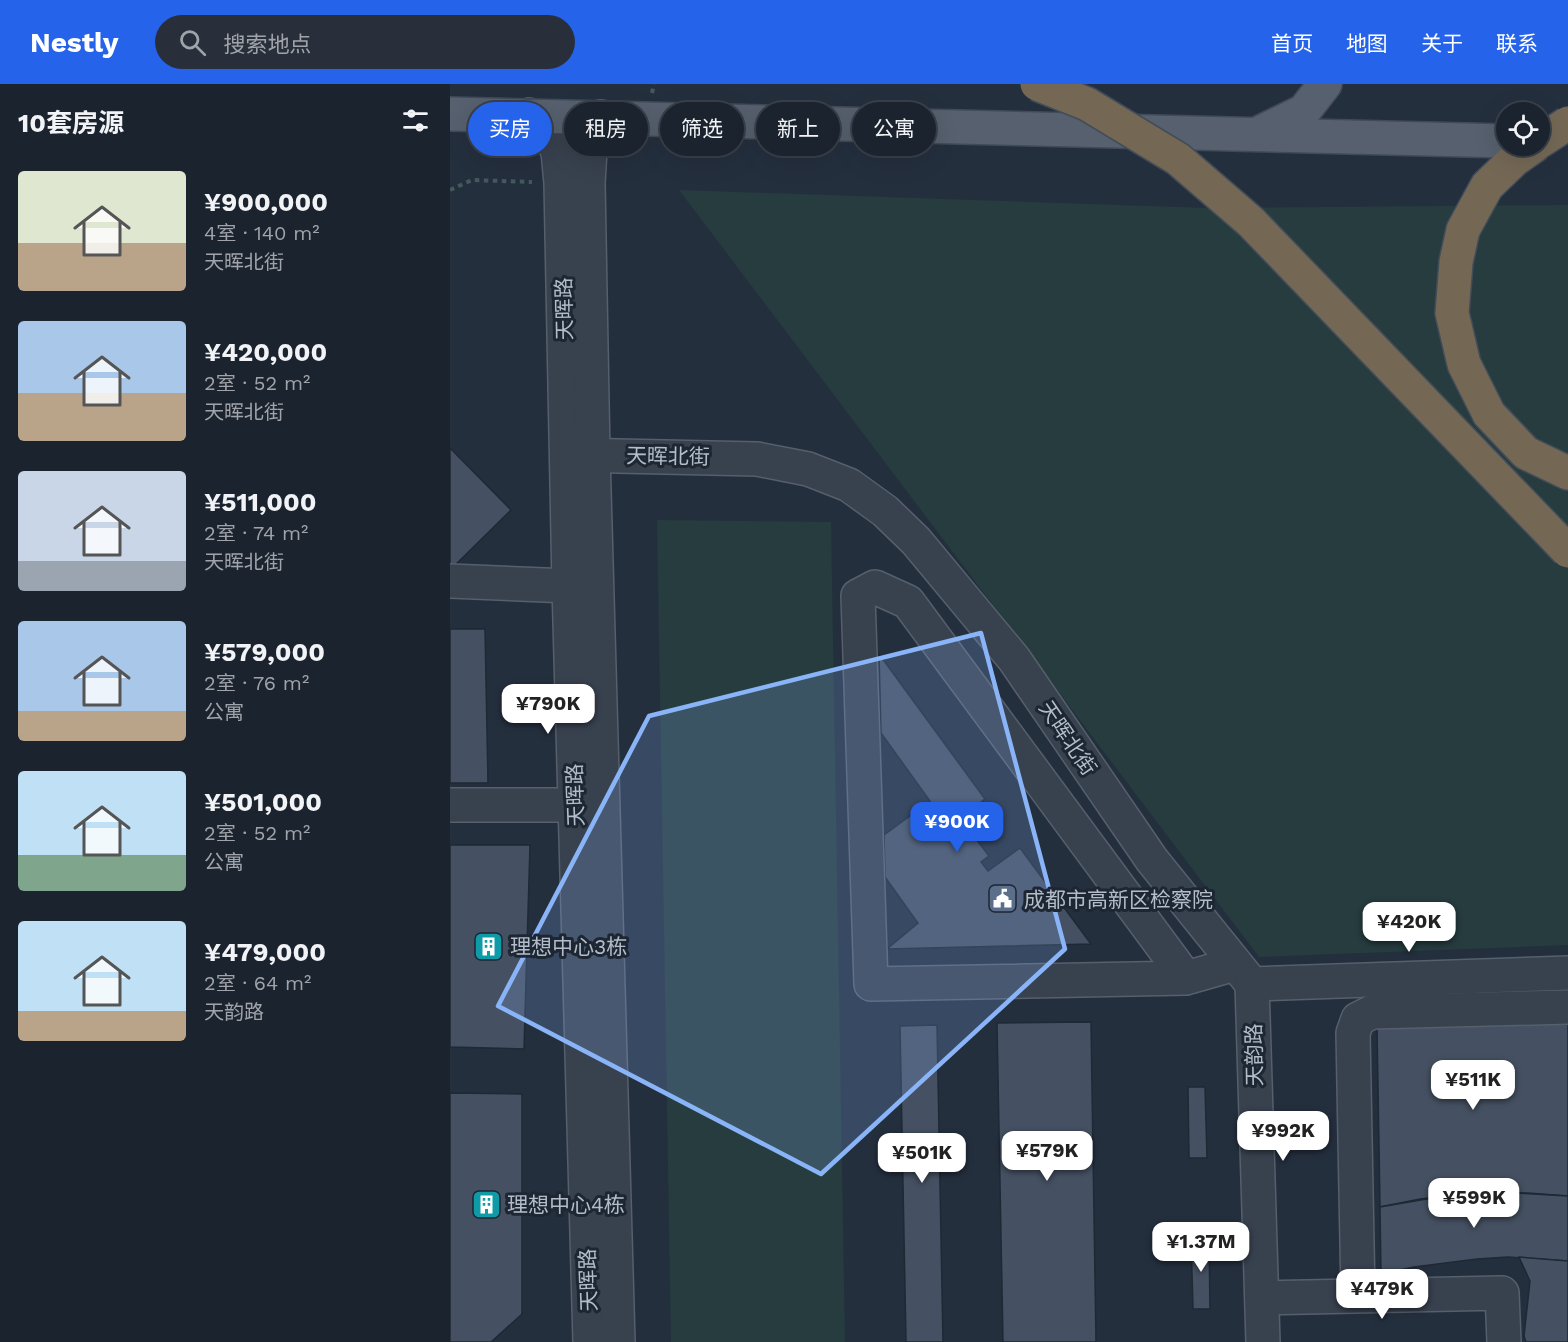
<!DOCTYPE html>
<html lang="zh">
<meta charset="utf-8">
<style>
:root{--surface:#1b232e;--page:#282f3a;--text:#f1f3f6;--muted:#a0a4aa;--line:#39404a;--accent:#2563eb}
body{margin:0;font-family:"Work Sans","Noto Sans SC",sans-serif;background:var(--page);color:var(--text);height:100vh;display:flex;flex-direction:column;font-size:22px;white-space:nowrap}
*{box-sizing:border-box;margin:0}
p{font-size:20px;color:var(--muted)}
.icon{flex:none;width:33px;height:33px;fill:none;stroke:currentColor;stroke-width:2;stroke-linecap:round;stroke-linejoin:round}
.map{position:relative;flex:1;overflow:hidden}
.panel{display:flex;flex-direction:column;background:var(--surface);width:450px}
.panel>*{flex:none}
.top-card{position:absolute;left:18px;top:18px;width:570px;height:54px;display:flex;gap:12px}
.buttons{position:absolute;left:1046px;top:18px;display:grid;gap:12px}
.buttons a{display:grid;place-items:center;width:54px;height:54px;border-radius:50%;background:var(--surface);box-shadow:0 6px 24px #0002,0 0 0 2px var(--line);font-size:30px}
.price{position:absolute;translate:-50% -51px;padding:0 14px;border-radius:12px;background:#fff;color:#222;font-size:20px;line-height:39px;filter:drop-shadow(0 2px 3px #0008)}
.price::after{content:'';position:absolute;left:50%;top:36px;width:18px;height:14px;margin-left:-9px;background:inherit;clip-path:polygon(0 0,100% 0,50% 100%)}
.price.current{background:var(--accent);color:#fff}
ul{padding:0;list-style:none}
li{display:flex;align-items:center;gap:18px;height:150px;padding:0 18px}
li span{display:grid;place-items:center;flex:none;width:168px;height:120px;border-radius:6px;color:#555}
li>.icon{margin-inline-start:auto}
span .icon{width:72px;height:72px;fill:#fffc;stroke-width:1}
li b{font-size:26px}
h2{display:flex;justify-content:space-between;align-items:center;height:72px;padding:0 18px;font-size:26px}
.chip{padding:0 21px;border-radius:27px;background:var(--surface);box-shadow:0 6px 24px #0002,0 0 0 2px var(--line);font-size:21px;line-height:54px}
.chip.current{background:var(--accent);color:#fff}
header{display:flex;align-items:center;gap:36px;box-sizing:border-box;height:84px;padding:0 30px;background:var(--accent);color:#fff}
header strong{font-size:28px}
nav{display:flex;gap:33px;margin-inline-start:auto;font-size:21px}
.search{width:420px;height:54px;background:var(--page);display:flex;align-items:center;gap:15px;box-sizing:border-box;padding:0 21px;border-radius:33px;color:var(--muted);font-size:22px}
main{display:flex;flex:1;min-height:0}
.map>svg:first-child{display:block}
.green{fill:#263c3f}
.building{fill:#455162;stroke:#1f2835;stroke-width:1.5}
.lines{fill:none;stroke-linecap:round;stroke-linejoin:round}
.minor-casing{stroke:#565f6c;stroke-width:36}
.major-casing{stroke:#414a57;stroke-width:36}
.highway-casing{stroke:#434c59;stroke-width:36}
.path{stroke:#44595c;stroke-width:4;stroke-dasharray:4.5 4.5;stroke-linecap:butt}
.minor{stroke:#38414e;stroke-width:33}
.major{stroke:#56606e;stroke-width:33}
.highway{stroke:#746855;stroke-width:33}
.highway-bridge-casing{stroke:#434c59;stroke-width:36;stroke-linecap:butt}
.highway-bridge{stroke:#746855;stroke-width:33}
.marked{fill:#8ab4f8;fill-opacity:0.2;stroke:#8ab4f8;stroke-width:4.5;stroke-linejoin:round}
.labels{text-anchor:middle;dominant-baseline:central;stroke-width:6;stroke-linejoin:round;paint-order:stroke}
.street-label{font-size:21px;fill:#b4bcc9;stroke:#1d2633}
.poi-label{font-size:21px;fill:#b4bcc9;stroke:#1d2633;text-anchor:start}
</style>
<header>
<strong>Nestly</strong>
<div class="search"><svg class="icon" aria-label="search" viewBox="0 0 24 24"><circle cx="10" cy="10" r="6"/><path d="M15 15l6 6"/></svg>搜索地点</div>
<nav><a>首页</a><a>地图</a><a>关于</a><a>联系</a></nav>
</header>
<main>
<section class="panel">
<h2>10套房源<svg class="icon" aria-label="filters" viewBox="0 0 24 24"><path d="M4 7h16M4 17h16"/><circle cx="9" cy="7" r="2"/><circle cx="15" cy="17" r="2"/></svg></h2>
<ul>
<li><span style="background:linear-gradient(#dfe7d0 60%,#b9a48a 0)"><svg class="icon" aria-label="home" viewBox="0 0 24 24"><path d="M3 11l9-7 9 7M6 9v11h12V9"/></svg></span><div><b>¥900,000</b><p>4室 · 140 m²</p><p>天晖北街</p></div></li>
<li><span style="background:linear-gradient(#a9c7e8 60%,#b9a48a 0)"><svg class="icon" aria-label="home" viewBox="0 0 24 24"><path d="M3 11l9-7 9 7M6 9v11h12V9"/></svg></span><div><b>¥420,000</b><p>2室 · 52 m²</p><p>天晖北街</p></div></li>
<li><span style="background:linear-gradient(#c9d6e8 75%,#9aa5b1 0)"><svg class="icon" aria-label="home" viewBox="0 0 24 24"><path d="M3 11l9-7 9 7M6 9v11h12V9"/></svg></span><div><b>¥511,000</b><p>2室 · 74 m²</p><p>天晖北街</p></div></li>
<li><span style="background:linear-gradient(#a9c7e8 75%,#b9a48a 0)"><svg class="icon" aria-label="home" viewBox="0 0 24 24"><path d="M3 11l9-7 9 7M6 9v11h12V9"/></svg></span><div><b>¥579,000</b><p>2室 · 76 m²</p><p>公寓</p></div></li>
<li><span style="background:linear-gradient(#bfe0f5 70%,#7fa58c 0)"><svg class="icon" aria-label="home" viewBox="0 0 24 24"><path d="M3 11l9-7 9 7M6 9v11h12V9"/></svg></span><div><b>¥501,000</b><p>2室 · 52 m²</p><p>公寓</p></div></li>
<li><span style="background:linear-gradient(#bfe0f5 75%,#b9a48a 0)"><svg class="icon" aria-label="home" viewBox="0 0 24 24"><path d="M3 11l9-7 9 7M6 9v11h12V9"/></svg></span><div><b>¥479,000</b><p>2室 · 64 m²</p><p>天韵路</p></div></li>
</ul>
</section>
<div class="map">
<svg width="1118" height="1258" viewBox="0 0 1118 1258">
<rect width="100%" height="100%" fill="#242f3e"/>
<g class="green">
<polygon points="229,106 757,124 1118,121 1118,861 809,873"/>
<polygon points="207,436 381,438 395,1258 221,1258"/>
</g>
<g class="building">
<polygon points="0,364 61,426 0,486"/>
<polygon points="0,545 35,545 38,699 0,699"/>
<polygon points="429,570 535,715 502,739 510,748 517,743 539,772 531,778 538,787 570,764 641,860 437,865 468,839 435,793 434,751 480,717 431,649"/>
<polygon points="0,761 80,761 74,965 0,963"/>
<polygon points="641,938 646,1258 553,1258 547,939"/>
<polygon points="1118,939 1118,1112 1078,1109 1020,1110 970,1115 930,1123 927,943"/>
<polygon points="487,941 493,1258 456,1258 450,942"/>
<polygon points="738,1003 755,1003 757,1074 739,1074"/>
<polygon points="0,1009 72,1010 72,1230 41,1258 0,1258"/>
<polygon points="1048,1108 1118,1112 1118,1177 1058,1173 1027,1175 964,1183 931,1190 930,1123 994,1112"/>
<polygon points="741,1154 759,1154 760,1225 743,1225"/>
<polygon points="1069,1173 1118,1177 1118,1258 1076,1258 1074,1252 1080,1197"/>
</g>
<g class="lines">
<defs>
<g id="minor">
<polyline points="79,31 97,44 108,68 111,99 119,502 140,1258"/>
<polyline points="151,33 140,67 138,99 143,371 168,1258"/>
<polyline points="122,371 307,375 358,385 399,401 435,427 466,457 564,575 702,776 802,900"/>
<polyline points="0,497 119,502"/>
<polyline points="0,721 126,721"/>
<polyline points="736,894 458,518 425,503 408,512 421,900 736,894 785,880"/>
<polyline points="802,900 813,1258"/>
<polyline points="802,900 1118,889"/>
<polyline points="908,1211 903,949 908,935 922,928 1118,923"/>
<polyline points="812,1214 1052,1209 1054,1258"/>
</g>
<g id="major">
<polyline points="0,30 1056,57"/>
<polyline points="811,48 854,27 875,0"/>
</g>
<polyline id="highway" points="1084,62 1064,76 1037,102 1013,146 1006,178 1002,229 1014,280 1039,330 1076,369 1118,389"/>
</defs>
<use href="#minor" class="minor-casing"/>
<use href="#major" class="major-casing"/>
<use href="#highway" class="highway-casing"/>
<g class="path">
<polyline points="202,9 204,0"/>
<polyline points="0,106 22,96 82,98"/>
</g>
<use href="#minor" class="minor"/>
<use href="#major" class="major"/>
<use href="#highway" class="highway"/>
<defs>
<g id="highway-bridge">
<polyline points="587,0 637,20 728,75 801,138 1118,467"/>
<polyline points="1089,58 1118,39"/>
</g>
</defs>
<use href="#highway-bridge" class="highway-bridge-casing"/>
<use href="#highway-bridge" class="highway-bridge"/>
</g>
<path class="marked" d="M531,549l84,316 -244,225 -323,-168 151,-290z"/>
<defs>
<symbol id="civic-square" viewBox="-11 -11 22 22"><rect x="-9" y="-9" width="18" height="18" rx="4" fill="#5c6f8a" stroke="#1d2633"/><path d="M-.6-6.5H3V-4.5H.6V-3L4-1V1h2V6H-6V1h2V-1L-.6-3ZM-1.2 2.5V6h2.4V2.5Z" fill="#fff"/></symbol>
<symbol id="building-square" viewBox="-11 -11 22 22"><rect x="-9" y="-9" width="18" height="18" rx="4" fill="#0f9aa8" stroke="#1d2633"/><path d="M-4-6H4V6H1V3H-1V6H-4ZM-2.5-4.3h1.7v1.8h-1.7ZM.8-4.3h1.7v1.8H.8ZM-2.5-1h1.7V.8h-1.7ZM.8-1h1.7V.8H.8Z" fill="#fff"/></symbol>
</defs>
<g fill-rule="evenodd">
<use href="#civic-square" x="536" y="798" width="33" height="33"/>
<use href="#building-square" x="22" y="846" width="33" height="33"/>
<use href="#building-square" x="20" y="1104" width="33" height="33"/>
</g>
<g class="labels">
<g class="street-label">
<text transform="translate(114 225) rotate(-91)">天晖路</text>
<text transform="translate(218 372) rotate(1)">天晖北街</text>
<text transform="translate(618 654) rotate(56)">天晖北街</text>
<text transform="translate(125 711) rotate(-92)">天晖路</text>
<text transform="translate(804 971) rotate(-91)">天韵路</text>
<text transform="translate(138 1196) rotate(-92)">天晖路</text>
</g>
<g class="poi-label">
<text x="574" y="815">成都市高新区检察院</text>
<text x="60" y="862">理想中心3栋</text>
<text x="57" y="1120">理想中心4栋</text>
</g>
</g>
</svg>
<div class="buttons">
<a><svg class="icon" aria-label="locate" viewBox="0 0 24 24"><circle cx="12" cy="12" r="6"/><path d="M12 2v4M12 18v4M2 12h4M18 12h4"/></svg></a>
</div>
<b class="price" style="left:98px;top:651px">¥790K</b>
<b class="price current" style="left:507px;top:769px">¥900K</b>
<b class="price" style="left:959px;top:869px">¥420K</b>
<b class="price" style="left:1023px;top:1027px">¥511K</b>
<b class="price" style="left:833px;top:1078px">¥992K</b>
<b class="price" style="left:597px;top:1098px">¥579K</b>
<b class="price" style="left:472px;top:1100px">¥501K</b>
<b class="price" style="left:1024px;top:1145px">¥599K</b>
<b class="price" style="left:751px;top:1189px">¥1.37M</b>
<b class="price" style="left:932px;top:1236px">¥479K</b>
<div class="top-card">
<a class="chip current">买房</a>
<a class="chip">租房</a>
<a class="chip">筛选</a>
<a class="chip">新上</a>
<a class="chip">公寓</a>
</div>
</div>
</main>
